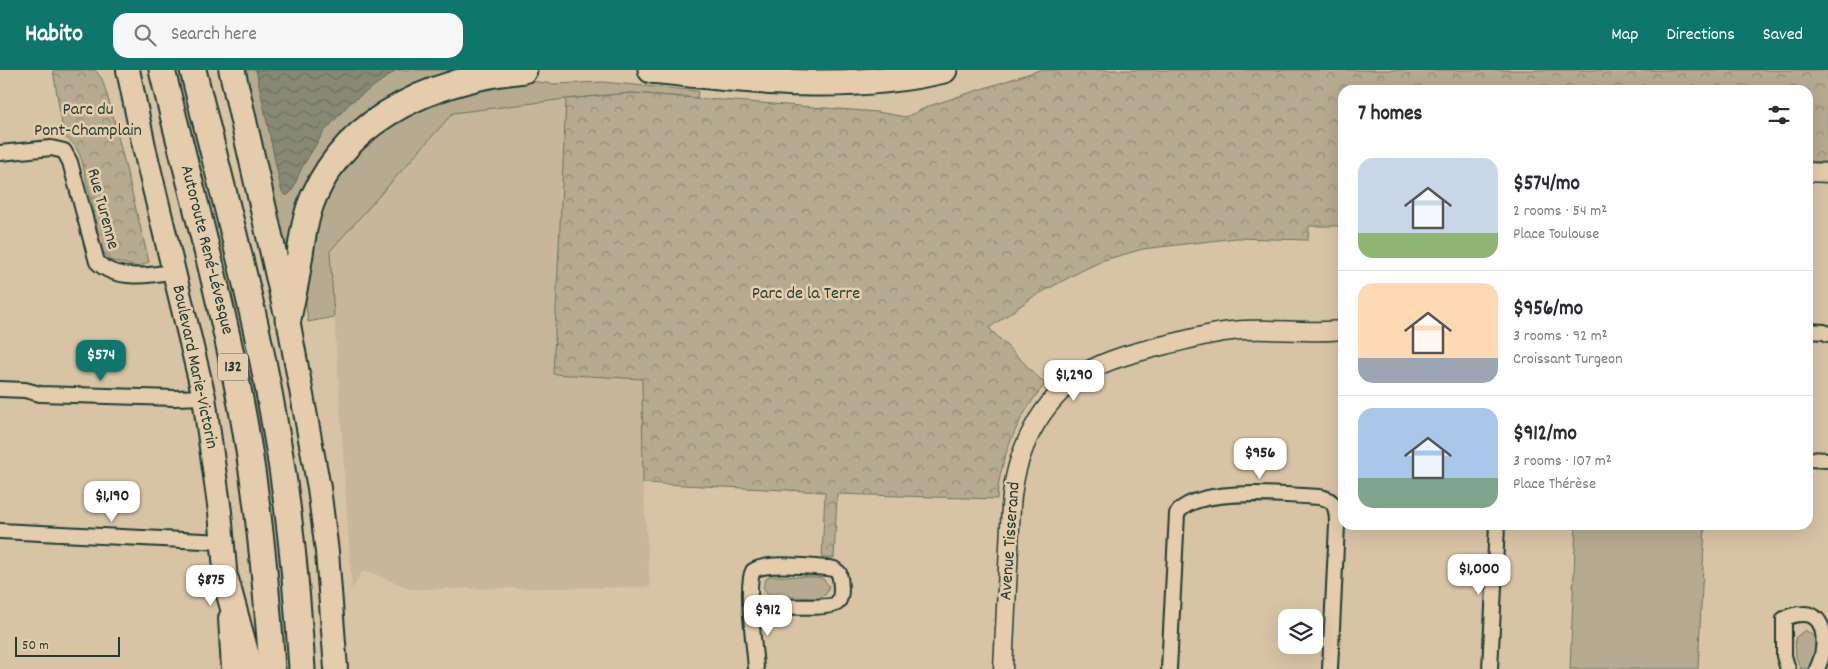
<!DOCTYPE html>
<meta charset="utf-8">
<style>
:root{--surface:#fff;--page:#f7f7f7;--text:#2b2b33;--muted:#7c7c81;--line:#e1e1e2;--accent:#0f766e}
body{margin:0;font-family:Dekko,sans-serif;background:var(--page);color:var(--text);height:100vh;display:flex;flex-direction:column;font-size:19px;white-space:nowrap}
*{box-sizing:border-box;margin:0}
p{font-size:16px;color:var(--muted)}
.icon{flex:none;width:28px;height:28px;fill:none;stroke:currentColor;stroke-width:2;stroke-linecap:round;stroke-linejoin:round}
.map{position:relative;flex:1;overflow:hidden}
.sheet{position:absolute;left:1338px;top:15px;width:475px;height:445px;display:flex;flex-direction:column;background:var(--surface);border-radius:15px;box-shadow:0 5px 20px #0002}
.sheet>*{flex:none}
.tools{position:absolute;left:1278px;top:539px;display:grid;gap:10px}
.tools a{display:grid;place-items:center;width:45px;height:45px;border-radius:10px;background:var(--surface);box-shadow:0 5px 20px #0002;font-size:25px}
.scale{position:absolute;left:15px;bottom:12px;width:105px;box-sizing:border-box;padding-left:5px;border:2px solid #1f3d34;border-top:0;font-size:14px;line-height:18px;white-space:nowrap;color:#1f3d34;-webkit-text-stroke:4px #e4ccac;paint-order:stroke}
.price{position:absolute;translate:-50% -42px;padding:0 11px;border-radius:10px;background:#fff;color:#222;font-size:16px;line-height:32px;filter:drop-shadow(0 1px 2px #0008)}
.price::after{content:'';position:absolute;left:50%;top:30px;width:15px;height:11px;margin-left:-8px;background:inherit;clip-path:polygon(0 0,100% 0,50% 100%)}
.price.selected{background:var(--accent);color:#fff}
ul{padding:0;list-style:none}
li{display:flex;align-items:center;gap:15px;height:125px;padding:0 20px}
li+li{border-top:1px solid var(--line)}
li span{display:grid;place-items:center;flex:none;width:140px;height:100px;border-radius:15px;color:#555}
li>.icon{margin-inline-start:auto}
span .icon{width:60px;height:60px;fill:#fffc;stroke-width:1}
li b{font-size:21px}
h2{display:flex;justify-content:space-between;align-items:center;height:60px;padding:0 20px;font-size:21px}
header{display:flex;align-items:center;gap:30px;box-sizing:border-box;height:70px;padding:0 25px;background:var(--accent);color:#fff}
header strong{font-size:24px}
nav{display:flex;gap:28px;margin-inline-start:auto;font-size:18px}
.search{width:350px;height:45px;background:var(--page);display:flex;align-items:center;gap:12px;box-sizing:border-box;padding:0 18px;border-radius:15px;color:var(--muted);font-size:19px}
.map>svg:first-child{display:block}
.built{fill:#c7b69a}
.grass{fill:#b6aa90;stroke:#6a7462}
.park{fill:url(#park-crowns);stroke:#6a7462}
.water{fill:url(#water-waves);stroke:#5d6b5a}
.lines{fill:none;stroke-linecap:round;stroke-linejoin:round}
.minor-casing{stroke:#1f3d34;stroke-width:18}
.tertiary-casing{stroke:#1f3d34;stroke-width:21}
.secondary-casing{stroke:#1f3d34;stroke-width:24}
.primary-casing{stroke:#1f3d34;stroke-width:26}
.motorway-casing{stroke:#1f3d34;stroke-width:29}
.minor{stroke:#e4ccac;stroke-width:14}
.tertiary{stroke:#e4ccac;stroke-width:18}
.secondary{stroke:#e4ccac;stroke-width:20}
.primary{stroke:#e4ccac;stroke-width:22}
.motorway{stroke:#e4ccac;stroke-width:25}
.labels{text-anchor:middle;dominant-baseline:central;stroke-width:5;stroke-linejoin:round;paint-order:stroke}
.shield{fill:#e4ccac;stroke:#5a6858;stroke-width:1}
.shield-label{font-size:16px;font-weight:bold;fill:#1f3d34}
.park-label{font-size:18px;fill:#274239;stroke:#e4ccac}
.street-label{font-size:18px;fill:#1f3d34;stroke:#e4ccac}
</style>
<header>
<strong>Habito</strong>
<div class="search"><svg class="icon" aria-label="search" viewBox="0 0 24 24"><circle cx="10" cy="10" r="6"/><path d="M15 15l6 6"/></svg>Search here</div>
<nav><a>Map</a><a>Directions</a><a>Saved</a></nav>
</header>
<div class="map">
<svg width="1828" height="599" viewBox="0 0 1828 599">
<defs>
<pattern id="park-crowns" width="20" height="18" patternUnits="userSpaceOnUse" patternTransform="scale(1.25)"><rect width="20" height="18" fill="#b6aa90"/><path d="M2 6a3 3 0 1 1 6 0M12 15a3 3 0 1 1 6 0" fill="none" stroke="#938c76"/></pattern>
<pattern id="water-waves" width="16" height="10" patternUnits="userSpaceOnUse" patternTransform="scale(1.25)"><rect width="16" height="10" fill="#878974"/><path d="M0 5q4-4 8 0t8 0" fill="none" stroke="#6e7160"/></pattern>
</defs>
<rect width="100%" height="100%" fill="#d8c3a5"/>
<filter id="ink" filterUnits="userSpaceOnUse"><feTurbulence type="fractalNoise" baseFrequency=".02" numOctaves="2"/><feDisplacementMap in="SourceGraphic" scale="10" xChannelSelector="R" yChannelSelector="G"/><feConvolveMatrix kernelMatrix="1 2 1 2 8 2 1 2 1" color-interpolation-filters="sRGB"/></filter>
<g filter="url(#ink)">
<polygon class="built" points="566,29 553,304 642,309 643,413 650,517 410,519 370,502 362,502 352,520 330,181 453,43"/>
<g class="grass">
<polygon points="240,0 468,0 413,15 376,34 345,61 321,91 289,192 284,194"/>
<polygon points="522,10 553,14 603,12 698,21 697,28 631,23 566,29 453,43 330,181 334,247 308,252 305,225 320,135 357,76 441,25"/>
<polygon points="1576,455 1705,455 1698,599 1570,599"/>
<polygon points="770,506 818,507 823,509 829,516 826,524 818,528 773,526 767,523 763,517 766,509"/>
<polygon points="1805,560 1815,567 1815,588 1807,599 1801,599 1796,587 1795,568"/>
</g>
<g class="park">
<path d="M53,0h42l7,9 9,29 38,154 -11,5 -29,-7 -7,-10 -20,-89c-4,-11 -7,-19 -18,-24z"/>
<path d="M1040,0h788v92l-20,-1v-71h-466v136h-33l-1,14 -72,-2 -93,11 -39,11 -23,11 -48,26 -44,31 56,56c-27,32 -45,73 -48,115l-160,-5 -3,64h-12l3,-66 -182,-9 -1,-104 -89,-5 13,-275 65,-6 246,19 29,5 23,-11z"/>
</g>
<polygon class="water" points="256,0 393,0 394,2 350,33 323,63 301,99 292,121 288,125 284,125 281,119"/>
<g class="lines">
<defs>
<g id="minor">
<path d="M0,83l51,-5 13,3 6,11 27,100c19,19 53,14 77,9"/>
<polyline points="1808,261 1824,262 1828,264"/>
<polyline points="0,319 25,320 40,324 175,328 204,327"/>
<polyline points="1808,389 1828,390"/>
<polyline points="0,461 223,472"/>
<path d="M752,537c14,-2 78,3 85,-4 6,-6 4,-22 2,-30l-5,-4 -6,-1c-17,-1 -62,-7 -75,3 -8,14 2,78 3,98"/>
<path d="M1169,599l8,-155c17,-28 111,-19 142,-17 17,2 18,13 18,28l-7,144"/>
<polyline points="1490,599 1497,455"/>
<path d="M1788,599l-4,-13v-37c7,-4 11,-5 19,-5 25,-1 24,36 14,55"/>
</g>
<g id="tertiary">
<polyline points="1808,102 1828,103"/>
<path d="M1003,599l8,-163c4,-54 28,-105 75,-134 24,-14 52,-20 79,-27 22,-5 45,-12 67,-14 37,-4 74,3 110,-1"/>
</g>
<polyline id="secondary" points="229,548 232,599"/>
<g id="primary">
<polyline points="128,0 145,81 204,327 220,442 226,511"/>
<polyline points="288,249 319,418 327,482 336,599"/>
</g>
<g id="motorway">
<path d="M162,0c26,108 56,215 77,324 18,91 27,183 33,275"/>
<path d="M193,0c29,120 63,240 83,362 14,78 21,158 26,237"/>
<polyline points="232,0 286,239"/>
<path d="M651,0c98,11 196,23 293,0"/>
<path d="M288,249c3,-17 8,-35 10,-52 4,-25 6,-48 16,-71 37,-83 126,-117 210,-126"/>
<polyline points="226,511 250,599"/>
</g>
</defs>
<use href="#minor" class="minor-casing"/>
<use href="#tertiary" class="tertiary-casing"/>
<use href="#secondary" class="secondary-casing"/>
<use href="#primary" class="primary-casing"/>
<use href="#motorway" class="motorway-casing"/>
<use href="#minor" class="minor"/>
<use href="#tertiary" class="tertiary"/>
<use href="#secondary" class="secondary"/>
<use href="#primary" class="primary"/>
<use href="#motorway" class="motorway"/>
</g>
</g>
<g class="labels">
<rect class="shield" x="218" y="283.5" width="30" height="27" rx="4"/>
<g class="shield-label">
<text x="233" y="297">132</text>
</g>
<g class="park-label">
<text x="88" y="40">Parc du<tspan x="88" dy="21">Pont-Champlain</tspan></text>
<text x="806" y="224">Parc de la Terre</text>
</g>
<g class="street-label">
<text transform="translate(102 139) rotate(75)">Rue Turenne</text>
<text transform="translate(206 180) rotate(76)">Autoroute René-Lévesque</text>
<text transform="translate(194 297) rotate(78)">Boulevard Marie-Victorin</text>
<text transform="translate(1011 471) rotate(-86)">Avenue Tisserand</text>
</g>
</g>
</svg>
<div class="tools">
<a><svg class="icon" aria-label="layers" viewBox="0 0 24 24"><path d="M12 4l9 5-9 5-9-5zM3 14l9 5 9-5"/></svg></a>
</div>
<div class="scale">50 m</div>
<b class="price selected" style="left:101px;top:312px">$574</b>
<b class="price" style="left:1074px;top:332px">$1,290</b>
<b class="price" style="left:1260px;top:410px">$956</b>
<b class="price" style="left:112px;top:453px">$1,190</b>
<b class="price" style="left:1479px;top:526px">$1,000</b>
<b class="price" style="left:211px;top:537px">$875</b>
<b class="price" style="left:768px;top:567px">$912</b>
<section class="sheet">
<h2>7 homes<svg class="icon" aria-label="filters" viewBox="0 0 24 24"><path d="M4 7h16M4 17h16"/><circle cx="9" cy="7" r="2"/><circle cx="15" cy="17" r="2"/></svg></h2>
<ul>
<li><span style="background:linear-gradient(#c9d6e8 75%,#8fb573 0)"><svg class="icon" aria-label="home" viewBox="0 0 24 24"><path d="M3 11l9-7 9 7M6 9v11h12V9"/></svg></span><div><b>$574/mo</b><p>2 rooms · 54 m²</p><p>Place Toulouse</p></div></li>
<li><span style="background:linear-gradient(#ffd9b3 75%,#9aa5b1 0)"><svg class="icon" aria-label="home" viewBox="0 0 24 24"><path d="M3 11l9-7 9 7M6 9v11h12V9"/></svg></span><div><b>$956/mo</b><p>3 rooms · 92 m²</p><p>Croissant Turgeon</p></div></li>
<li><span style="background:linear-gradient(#a9c7e8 70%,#7fa58c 0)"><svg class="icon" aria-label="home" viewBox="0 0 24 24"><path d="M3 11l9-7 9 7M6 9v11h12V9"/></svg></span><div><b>$912/mo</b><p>3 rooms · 107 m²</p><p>Place Thérèse</p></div></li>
</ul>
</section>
</div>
